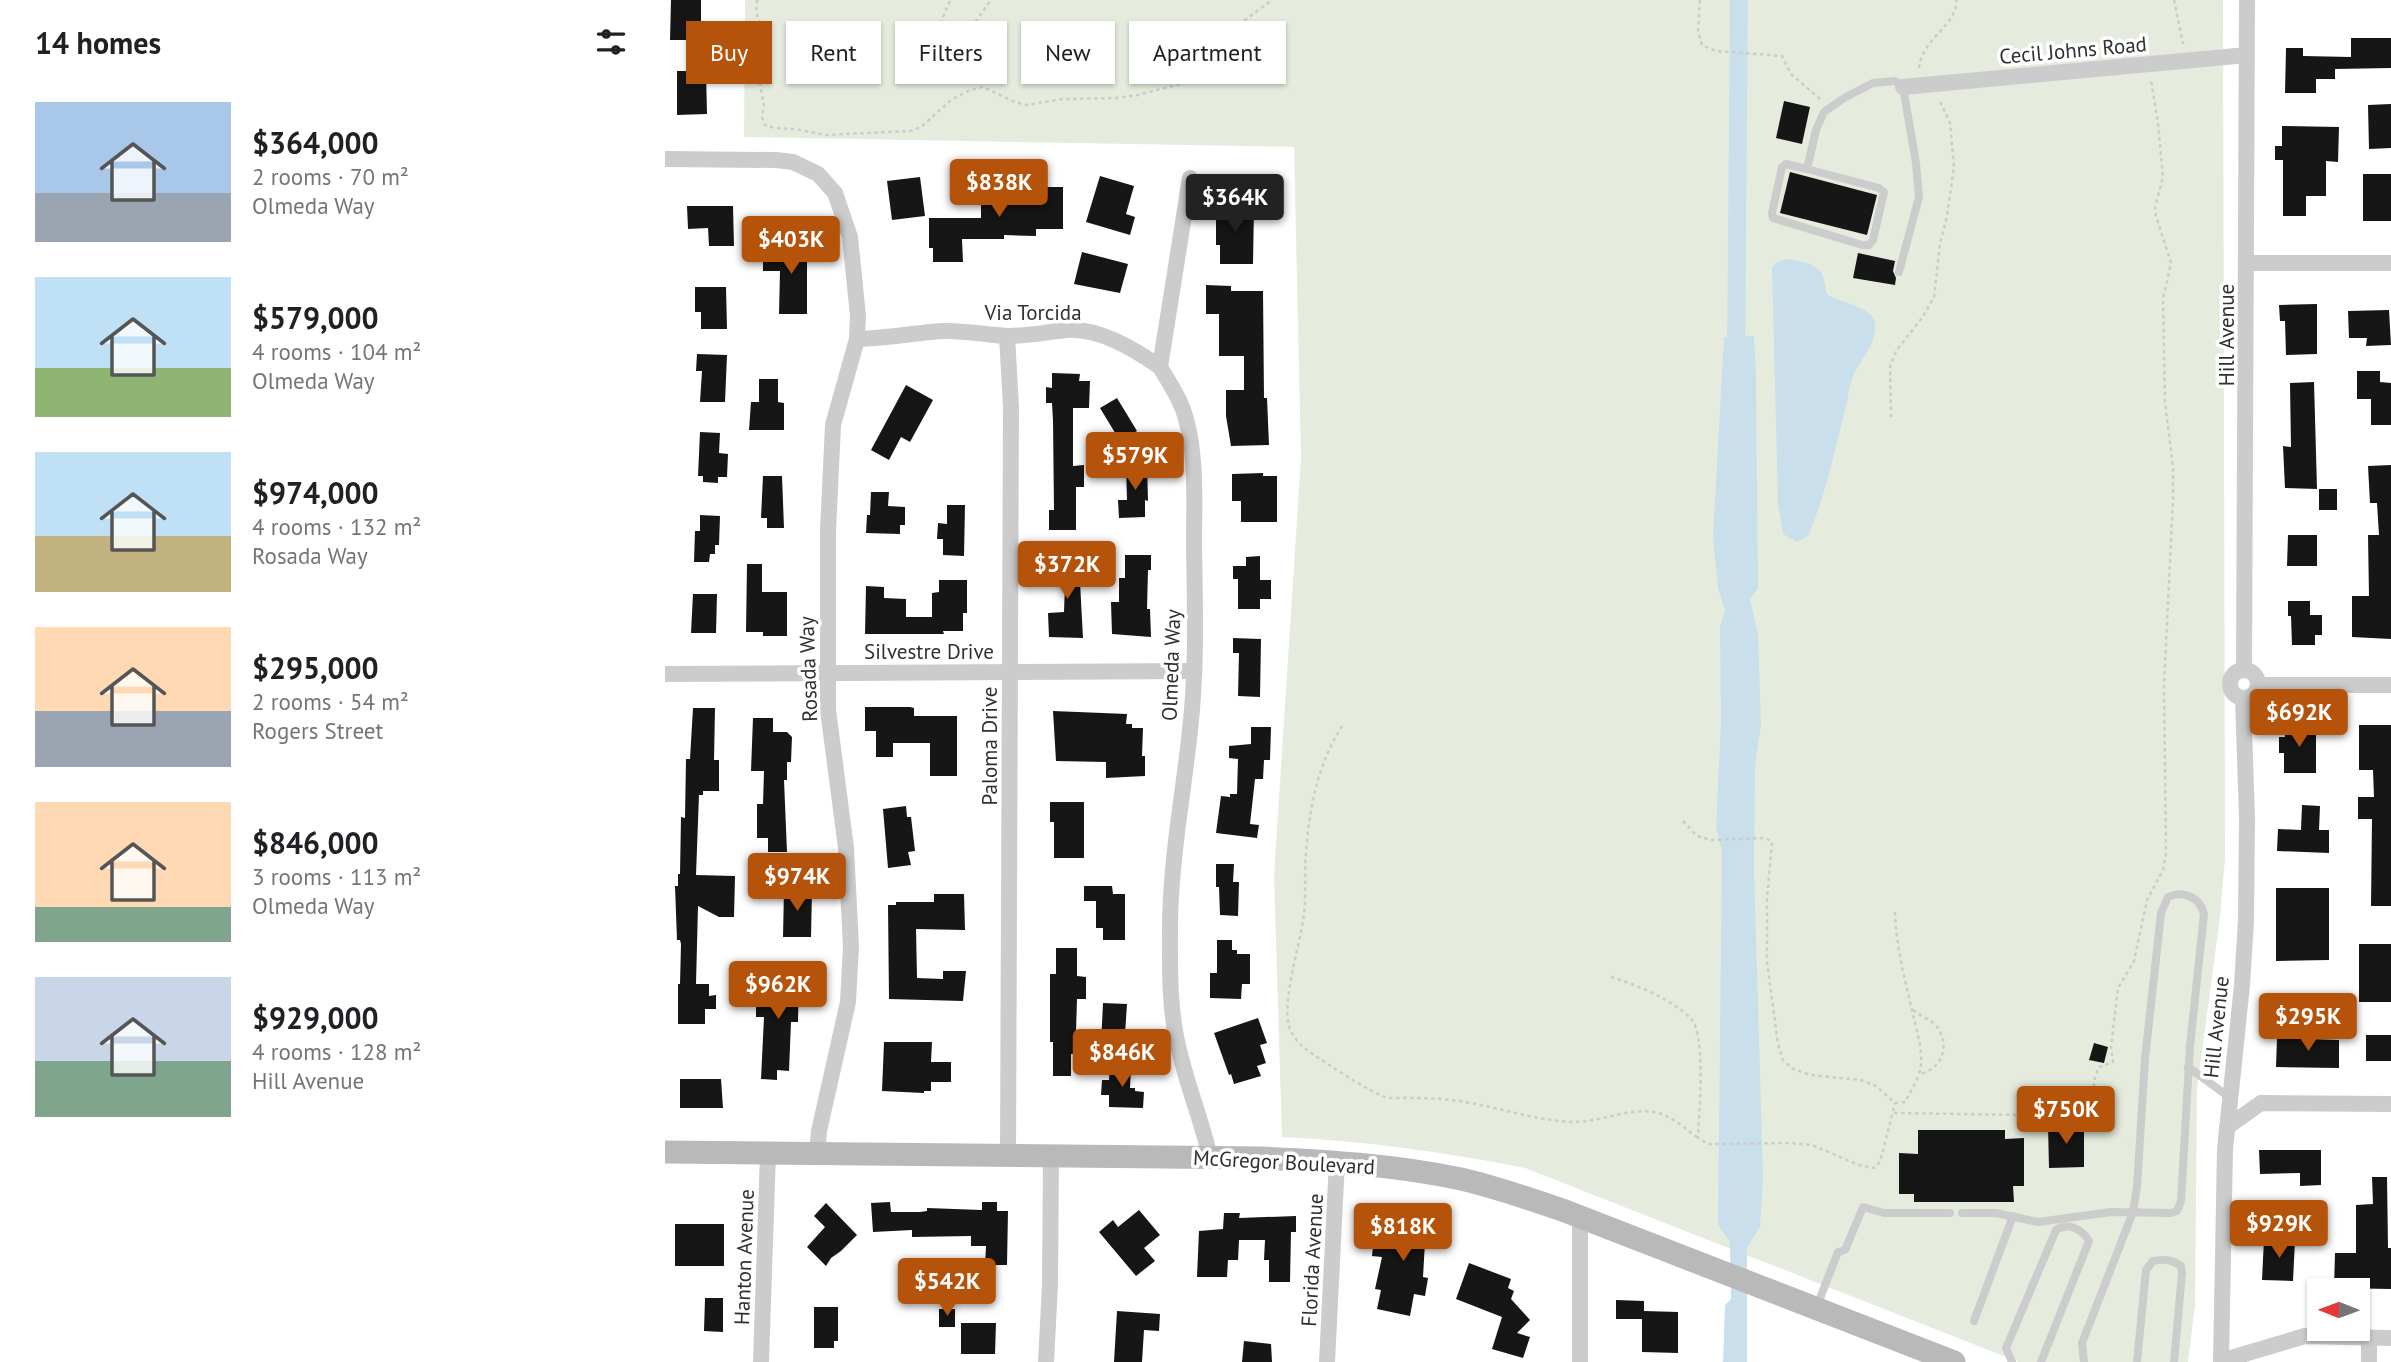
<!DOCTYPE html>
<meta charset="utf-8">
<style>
:root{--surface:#fff;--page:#f2f2f2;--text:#202124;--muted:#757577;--accent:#b45309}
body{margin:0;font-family:"PT Sans",sans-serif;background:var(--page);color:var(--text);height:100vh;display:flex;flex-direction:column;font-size:26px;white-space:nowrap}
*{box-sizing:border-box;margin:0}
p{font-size:23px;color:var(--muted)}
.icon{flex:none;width:38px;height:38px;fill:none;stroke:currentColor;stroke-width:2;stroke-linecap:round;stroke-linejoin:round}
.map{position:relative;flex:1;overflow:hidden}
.sheet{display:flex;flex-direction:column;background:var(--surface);width:665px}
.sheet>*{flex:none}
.guide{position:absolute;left:21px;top:21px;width:665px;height:63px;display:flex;gap:14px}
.needle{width:46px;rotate:271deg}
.tools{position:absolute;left:1642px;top:1278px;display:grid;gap:14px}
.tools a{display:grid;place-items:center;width:63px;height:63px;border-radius:0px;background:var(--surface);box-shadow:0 2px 5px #0004;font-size:35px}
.price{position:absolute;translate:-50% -60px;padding:0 16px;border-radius:7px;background:var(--accent);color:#fff;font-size:23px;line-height:46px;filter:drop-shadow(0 2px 4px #0008)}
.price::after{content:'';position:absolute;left:50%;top:42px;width:21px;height:16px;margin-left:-10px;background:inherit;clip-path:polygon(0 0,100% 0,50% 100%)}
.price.active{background:#222;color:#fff}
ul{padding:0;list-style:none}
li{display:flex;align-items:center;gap:21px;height:175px;padding:0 35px}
li span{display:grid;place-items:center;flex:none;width:196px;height:140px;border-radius:0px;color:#555}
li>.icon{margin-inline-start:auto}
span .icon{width:84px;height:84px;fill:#fffc;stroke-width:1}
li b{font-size:30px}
h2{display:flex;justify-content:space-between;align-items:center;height:84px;padding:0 35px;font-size:30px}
.chip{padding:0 24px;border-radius:0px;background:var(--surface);box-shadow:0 2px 5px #0004;font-size:24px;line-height:63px}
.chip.active{background:var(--accent);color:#fff}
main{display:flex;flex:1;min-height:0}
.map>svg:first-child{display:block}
.green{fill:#e5ecde}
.water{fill:#cadfec}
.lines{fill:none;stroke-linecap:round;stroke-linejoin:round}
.canal{stroke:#cadfec;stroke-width:18}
.building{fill:#161616}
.path{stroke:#ccc;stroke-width:2.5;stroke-dasharray:3.5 3.5;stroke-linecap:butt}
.lane{stroke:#ccc;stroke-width:8}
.street{stroke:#ccc;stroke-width:16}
.secondary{stroke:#b9b9b9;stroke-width:23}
.labels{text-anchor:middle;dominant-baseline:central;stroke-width:7;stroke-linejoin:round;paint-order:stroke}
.street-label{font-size:21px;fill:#2f2f2f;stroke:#fff}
</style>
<main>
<section class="sheet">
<h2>14 homes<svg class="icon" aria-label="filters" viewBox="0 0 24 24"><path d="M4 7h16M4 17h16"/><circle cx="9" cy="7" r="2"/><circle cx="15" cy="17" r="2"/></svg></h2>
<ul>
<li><span style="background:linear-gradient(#a9c7e8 65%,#9aa5b1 0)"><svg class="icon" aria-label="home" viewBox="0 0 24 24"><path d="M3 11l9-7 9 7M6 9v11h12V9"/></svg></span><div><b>$364,000</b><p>2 rooms · 70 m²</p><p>Olmeda Way</p></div></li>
<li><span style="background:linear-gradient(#bfe0f5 65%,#8fb573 0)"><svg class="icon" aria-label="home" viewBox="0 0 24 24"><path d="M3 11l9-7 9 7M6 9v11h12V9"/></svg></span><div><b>$579,000</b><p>4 rooms · 104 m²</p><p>Olmeda Way</p></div></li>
<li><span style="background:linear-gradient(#bfe0f5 60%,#c2b280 0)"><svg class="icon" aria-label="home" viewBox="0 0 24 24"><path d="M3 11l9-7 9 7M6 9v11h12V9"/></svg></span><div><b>$974,000</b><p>4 rooms · 132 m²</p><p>Rosada Way</p></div></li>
<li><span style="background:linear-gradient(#ffd9b3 60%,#9aa5b1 0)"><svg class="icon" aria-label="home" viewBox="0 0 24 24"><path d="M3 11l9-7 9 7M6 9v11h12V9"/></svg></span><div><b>$295,000</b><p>2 rooms · 54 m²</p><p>Rogers Street</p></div></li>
<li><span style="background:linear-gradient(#ffd9b3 75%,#7fa58c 0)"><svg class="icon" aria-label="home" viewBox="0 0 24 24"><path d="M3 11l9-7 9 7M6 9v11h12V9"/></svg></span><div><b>$846,000</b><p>3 rooms · 113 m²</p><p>Olmeda Way</p></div></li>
<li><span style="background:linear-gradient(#c9d6e8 60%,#7fa58c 0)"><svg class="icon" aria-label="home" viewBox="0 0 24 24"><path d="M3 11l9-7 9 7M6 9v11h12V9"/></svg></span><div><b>$929,000</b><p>4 rooms · 128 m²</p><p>Hill Avenue</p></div></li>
</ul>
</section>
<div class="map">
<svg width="1726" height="1362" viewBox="0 0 1726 1362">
<rect width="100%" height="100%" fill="#fff"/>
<path class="green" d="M80,0h1478l2,859 -5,58 -23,172 -2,216 -7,57h-169l-494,-194c-81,-16 -161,-27 -243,-31l-8,-262 27,-417 -7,-311 -550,-10z"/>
<g class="water">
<path d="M1121,259c13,2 31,3 37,17 2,6 2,12 4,18 12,8 42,13 47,25 7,19 -13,40 -20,55 -5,11 -6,25 -9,37 -11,42 -20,86 -37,125l-11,6 -14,-8 -5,-32 -6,-235 5,-5z"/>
<polygon points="1089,336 1091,372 1093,588 1085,599 1093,635 1096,725 1090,766 1089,866 1098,1178 1095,1226 1082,1248 1082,1362 1058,1362 1060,1305 1066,1299 1065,1242 1053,1225 1057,851 1051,828 1056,722 1055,627 1060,610 1053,588 1048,536 1059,337"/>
</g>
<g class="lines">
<polyline class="canal" points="1071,360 1074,0"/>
</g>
<g class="building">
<polygon points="6,0 36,0 36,40 5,40"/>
<polygon points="1686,38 1726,38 1726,68 1670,69 1670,79 1651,79 1651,93 1620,93 1621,48 1638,48 1638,56 1686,57"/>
<polygon points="12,71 41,71 42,114 12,115"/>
<polygon points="1119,101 1145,107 1137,144 1111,138"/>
<polygon points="1726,104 1726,148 1704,149 1703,105"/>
<polygon points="1617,126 1674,127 1673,162 1661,161 1661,196 1641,196 1641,216 1618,216 1618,160 1610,160 1610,146 1617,146"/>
<polygon points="1125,172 1212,195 1202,235 1115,213"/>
<rect x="1698" y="174" width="28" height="47"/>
<polygon points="435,176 469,186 461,214 470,217 465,235 421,222"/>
<polygon points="255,177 260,216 227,220 222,181"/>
<polygon points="327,183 360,183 360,187 398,187 398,229 371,229 371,236 339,235 339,239 297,239 298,262 268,262 268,248 264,248 264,218 316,218 316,192 327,192"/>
<polygon points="22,206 68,206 69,246 44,246 43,228 23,229"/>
<polygon points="551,206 589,207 588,264 555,264 555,245 551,245"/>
<polygon points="120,240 142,240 142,314 114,314 115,271 98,271 98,254 120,254"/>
<polygon points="417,252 463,264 455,293 409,284"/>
<polygon points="1193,253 1230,261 1228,271 1231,278 1230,285 1188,278"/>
<polygon points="541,285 566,286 566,291 598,291 599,398 602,398 604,445 566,446 561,416 561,390 579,390 579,356 554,356 554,314 541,314"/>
<polygon points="30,287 61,287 62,329 36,329 36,312 30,312"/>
<polygon points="1652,304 1652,354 1621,355 1620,321 1615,321 1614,305"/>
<polygon points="1724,310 1726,345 1701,346 1702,338 1684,338 1683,311"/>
<polygon points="32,354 62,355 60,402 35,402 37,371 31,371"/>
<polygon points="1692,371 1715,371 1715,382 1726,383 1726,425 1706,425 1706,399 1692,399"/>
<polygon points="387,373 415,374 414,381 425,381 424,408 408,408 408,466 419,465 419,487 411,487 411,530 384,530 384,510 389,510 388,421 387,403 381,403 381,387 387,388"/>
<polygon points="94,379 113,379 113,402 119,403 119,430 84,430 86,402 94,402"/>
<polygon points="1649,382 1652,489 1620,488 1618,446 1626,447 1625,383"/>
<polygon points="241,385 268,400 245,442 236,437 224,460 206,450"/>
<polygon points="452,398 472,431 455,441 435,408"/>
<polygon points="35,432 55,433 54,453 63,454 62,477 53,477 53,483 38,482 38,476 33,476"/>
<polygon points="482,464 483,501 480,500 480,517 454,518 453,500 462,500 461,465"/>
<polygon points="1726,465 1726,639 1687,637 1687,596 1704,596 1703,535 1714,535 1712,503 1705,503 1703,466"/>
<polygon points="598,473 598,476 612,476 612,522 576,522 576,501 567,501 567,474"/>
<polygon points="98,476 117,476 119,528 102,528 102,518 96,518"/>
<rect x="1654" y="489" width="18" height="21"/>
<polygon points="206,492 224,492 223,506 240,507 240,525 235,525 235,534 201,533 202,515 205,515"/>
<polygon points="282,505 300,505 299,556 278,555 278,539 272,539 273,523 282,524"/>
<polygon points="35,515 55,516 54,545 50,545 50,554 45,554 44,562 29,562 30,531 35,531"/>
<polygon points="1623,535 1652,535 1652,566 1622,566"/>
<polygon points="460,555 486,555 486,570 483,570 482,609 485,609 486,637 447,634 446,602 454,602 454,578 460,578"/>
<polygon points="595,556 595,580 606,580 606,599 595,599 595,609 573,609 573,579 568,579 568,566 581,566 581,557"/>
<polygon points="387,559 411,559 411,582 415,582 418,638 384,637 383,613 399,612 400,584 385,584"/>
<polygon points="82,564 97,564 97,592 122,592 122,636 98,636 98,632 81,632"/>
<polygon points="274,580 302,580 302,613 298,613 298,631 278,631 279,634 200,634 201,586 219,587 219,598 241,599 241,617 267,617 267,593 274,592"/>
<polygon points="28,594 52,594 51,633 26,633"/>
<polygon points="1623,601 1645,601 1645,615 1657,615 1657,635 1650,635 1650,645 1627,645 1626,616 1623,616"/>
<polygon points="568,638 596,639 595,697 573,696 574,653 568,653"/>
<polygon points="200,707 245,707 249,708 249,716 292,716 292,776 265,776 265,743 228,743 228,757 211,757 211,731 200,731"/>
<polygon points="28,708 50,708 49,760 54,760 54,791 38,791 38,795 34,795 31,875 70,876 69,917 54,917 33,906 31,984 44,984 44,996 51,995 51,1009 40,1009 40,1024 13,1024 13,984 15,984 16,944 15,940 12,940 10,886 13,886 13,874 15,874 16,817 20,818 21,759 25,759"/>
<polygon points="388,711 462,714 461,724 467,724 467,728 478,728 477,756 480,756 480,776 441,778 441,762 391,761"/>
<polygon points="88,718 108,718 108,732 122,732 127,737 126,762 122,762 122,780 119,780 122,852 103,852 103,838 92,838 92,804 98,804 99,771 86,771"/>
<polygon points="1619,725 1651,725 1651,773 1619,773 1619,753 1614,753 1614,737 1620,737"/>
<polygon points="1694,725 1726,725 1726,906 1706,906 1707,819 1693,819 1693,797 1709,797 1708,770 1694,770"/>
<polygon points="586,727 606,727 605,760 599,760 598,779 590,779 585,824 594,825 592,838 551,833 556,796 565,797 565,794 572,794 573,759 564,758 564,746 586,744"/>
<polygon points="385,802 419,802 419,858 389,858 389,822 385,822"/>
<polygon points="1637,805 1655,806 1654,830 1664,830 1664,853 1612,851 1613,829 1636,830"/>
<polygon points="241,806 242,817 246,817 250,851 243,852 246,865 223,868 218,809"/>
<polygon points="551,864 569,864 568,882 574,882 573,916 555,915 554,887 551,887"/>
<polygon points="419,886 447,886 448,894 460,894 460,940 438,940 438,928 431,928 431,901 419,901"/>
<polygon points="1611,888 1664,888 1664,960 1611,961"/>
<polygon points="119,889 147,890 146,937 118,937"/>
<polygon points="269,894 299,894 300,930 251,929 252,978 278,979 278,971 301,971 298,1001 224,999 223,905 231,905 231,902 269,902"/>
<polygon points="552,940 567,940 567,950 572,950 572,954 585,954 585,984 577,984 576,999 545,998 545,973 552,973"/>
<rect x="1694" y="944" width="32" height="58"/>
<polygon points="391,948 412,948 412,976 421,977 421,999 412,999 411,1032 415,1033 416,1054 406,1054 406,1076 388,1076 388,1042 385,1042 385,974 391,974"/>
<polygon points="113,972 134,973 133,1022 126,1022 124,1071 112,1070 112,1080 96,1079 99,1017 91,1017 91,985 103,985 103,980 113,981"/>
<polygon points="438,1003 462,1004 460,1034 452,1034 452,1044 436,1044"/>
<polygon points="593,1018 602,1043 595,1045 601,1063 592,1066 596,1076 569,1084 566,1074 564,1075 549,1033"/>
<rect x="1701" y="1035" width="25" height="26"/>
<polygon points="1612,1038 1674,1040 1674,1068 1611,1067"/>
<polygon points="219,1042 267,1042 266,1062 286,1062 286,1082 266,1082 266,1091 259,1091 259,1093 217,1091"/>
<polygon points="1429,1043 1443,1047 1439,1063 1424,1060"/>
<polygon points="445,1065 466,1065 465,1088 470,1088 470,1091 479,1092 478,1108 444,1107 444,1095 436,1095 437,1080 444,1080"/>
<polygon points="15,1079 56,1079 58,1108 15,1108"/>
<polygon points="1383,1125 1419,1125 1419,1167 1384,1168"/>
<polygon points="1253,1130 1340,1130 1340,1139 1359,1138 1359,1186 1348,1186 1349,1202 1249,1202 1249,1194 1234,1194 1234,1153 1253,1154"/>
<polygon points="1594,1150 1656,1150 1656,1185 1635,1186 1635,1173 1595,1174"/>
<polygon points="1707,1177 1722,1177 1723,1248 1726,1248 1726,1289 1669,1288 1670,1253 1691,1253 1691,1205 1708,1204"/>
<polygon points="225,1202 226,1212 255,1212 262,1211 262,1208 317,1210 317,1202 332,1202 332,1211 343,1211 342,1265 320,1265 321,1246 306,1246 306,1236 247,1237 247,1230 208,1232 206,1203"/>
<polygon points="161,1203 192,1235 176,1251 166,1258 161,1266 142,1247 160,1227 149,1216"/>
<polygon points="474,1210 495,1235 479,1248 490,1261 471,1276 434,1232 448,1220 453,1227"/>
<polygon points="559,1213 575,1213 574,1218 631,1216 631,1232 626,1232 625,1282 604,1282 604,1260 599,1260 600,1240 574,1240 573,1260 563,1260 562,1277 532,1277 534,1231 558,1229"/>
<polygon points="735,1219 779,1223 777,1244 760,1242 758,1277 763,1278 760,1296 749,1294 745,1316 712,1309 716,1290 710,1289 717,1257 707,1256 710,1228 734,1230"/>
<rect x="10" y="1224" width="49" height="42"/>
<polygon points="1599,1239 1630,1240 1628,1281 1597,1280"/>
<polygon points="804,1263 846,1279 843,1288 849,1291 846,1299 865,1320 852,1333 865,1337 858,1358 827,1349 837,1317 791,1299"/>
<polygon points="40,1298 58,1298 58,1332 39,1331"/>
<polygon points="951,1300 979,1301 979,1311 1013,1312 1013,1353 977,1352 977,1319 951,1319"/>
<polygon points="149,1307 173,1307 173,1341 169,1341 169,1348 149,1348"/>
<rect x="274" y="1309" width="16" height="18"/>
<polygon points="452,1311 495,1314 494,1331 479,1330 477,1362 449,1362"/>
<polygon points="296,1323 331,1323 330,1354 296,1354"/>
<polygon points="579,1341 606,1344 607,1362 577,1362"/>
</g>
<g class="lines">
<g class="path">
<polyline points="92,0 91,11 97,32 100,63 95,86 99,105 97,117 100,125 110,128 129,129 161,135 245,131 256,127 286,100 305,90 318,87 350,102 362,105 398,99 451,98 473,95 531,80 545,72 566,37 580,20 607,0"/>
<polyline points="1035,0 1033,31 1037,45 1051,51 1117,56 1126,74 1155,99"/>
<polyline points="1509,0 1518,44"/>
<path d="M285,1c-7,14 -11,25 -9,41l8,5 9,-1 33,-46"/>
<path d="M1254,68c3,-30 40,-44 37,-68"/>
<polyline points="1226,417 1225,366 1231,351 1257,318 1269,297 1275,244 1282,216 1289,167 1285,123 1274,99"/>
<path d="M677,726c-25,41 -32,78 -36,126 -2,23 1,46 -3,69 -4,26 -21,81 -14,105 1,5 7,14 11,18 8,9 75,51 85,53 9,2 18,0 27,1 18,0 35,1 53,4 37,6 72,19 109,20 29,0 56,-16 84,-9 15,4 28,16 40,25"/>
<path d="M1018,821l14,15 14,4 55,-2 6,4 -5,57v63l11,82 5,16 10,9 18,6 50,5 15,6 19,17 10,-1c6,-12 16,-26 16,-40 1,-16 -5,-33 -8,-48 -8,-34 -17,-67 -18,-102"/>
<path d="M946,977c24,7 65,24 81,43 14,18 7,93 6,118l10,6 80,-1 24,2 47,20 15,3 6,-6 15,-59"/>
<path d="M1248,1010c6,5 13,8 19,12 14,11 16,33 2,45 -4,3 -10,6 -15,8"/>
<polyline points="1229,1113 1422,1116 1426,1113 1430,1077 1434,1067 1448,1062 1446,1047 1453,988 1469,961 1482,900 1498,870 1501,854 1499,685 1508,500 1508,467 1500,403 1498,299 1506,263 1491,216 1490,207 1498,177 1493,123 1486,80"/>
</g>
<g class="lane">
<polyline points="1142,169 1121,164 1117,167 1107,213 1108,218 1197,245 1204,245 1208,240 1219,192 1214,188 1142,169 1151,130 1159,112 1179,98 1208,83 1230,81 1238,87 1251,163 1254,197 1234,272"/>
<polyline points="1523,1067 1564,1097"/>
<path d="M1297,1213h34l42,9 73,-10 60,1 6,-2 4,-10 9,-155 14,-132c-4,-17 -21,-24 -36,-17l-7,16 -16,146 -8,128 -4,25 -51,131 2,19"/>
<polyline points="1152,1306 1173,1252 1180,1250 1198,1207 1219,1213 1285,1213"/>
<polyline points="1309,1321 1348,1216"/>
<path d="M1347,1362l-6,-14 50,-118c12,-8 26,-1 33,11l-48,121"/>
<path d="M1472,1362l9,-92 7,-9c11,-2 19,-2 28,5l1,7 -8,89"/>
</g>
<g class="street">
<polyline points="1238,87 1582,55"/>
<polyline points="0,159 111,160 128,162 153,174 170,193 185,237 193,316 192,339 168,425 163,531 163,710 181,848 186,947 183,1002 154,1131 152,1153"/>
<path d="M525,178l-30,189c10,17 21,33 26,52 11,40 8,85 8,126 1,62 3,124 -4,185 -7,67 -20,132 -20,200 0,36 -1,75 7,111 8,39 24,77 33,116"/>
<polyline points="1582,263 1726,263"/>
<polyline points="342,336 346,407 343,1156"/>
<path d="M192,339c29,-1 57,-6 86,-8 21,-1 43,4 64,5 20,0 40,-4 59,-6 34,-2 68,19 94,37"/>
<circle cx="1579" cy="684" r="14"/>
<polyline points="1579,670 1582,0"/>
<polyline points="0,674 528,671"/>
<polyline points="1593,685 1726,685"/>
<polyline points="1562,1127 1596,1103 1726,1104"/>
<polyline points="915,1217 915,1362"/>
<polyline points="1704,1338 1704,1362"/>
<polyline points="1556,1361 1640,1336 1726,1338"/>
<polyline points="96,1362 103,1153"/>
<polyline points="381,1362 385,1285 386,1157"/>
<polyline points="662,1362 672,1161"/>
<polyline points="1556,1362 1560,1149 1577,985 1581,920 1582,818 1578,699"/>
</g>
<path class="secondary" d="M0,1152l596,6c67,3 134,7 200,21 35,8 69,20 104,32l389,151"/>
</g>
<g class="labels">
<g class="street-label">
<text transform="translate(1408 50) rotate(-5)">Cecil Johns Road</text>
<text x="368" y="312">Via Torcida</text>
<text transform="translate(1561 335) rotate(-90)">Hill Avenue</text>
<text x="264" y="651">Silvestre Drive</text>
<text transform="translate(506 665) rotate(-88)">Olmeda Way</text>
<text transform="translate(143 669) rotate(-92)">Rosada Way</text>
<text transform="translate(324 746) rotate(-90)">Paloma Drive</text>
<text transform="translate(1551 1027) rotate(-84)">Hill Avenue</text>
<text transform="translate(619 1162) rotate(3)">McGregor Boulevard</text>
<text transform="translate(79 1257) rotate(-88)">Hanton Avenue</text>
<text transform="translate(647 1260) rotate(-87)">Florida Avenue</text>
</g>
</g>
</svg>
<div class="tools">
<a><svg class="needle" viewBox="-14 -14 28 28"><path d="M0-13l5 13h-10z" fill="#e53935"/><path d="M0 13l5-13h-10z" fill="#757577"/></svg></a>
</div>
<b class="price" style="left:334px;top:219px">$838K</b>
<b class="price active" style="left:570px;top:234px">$364K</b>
<b class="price" style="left:126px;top:276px">$403K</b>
<b class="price" style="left:470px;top:492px">$579K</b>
<b class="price" style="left:402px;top:601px">$372K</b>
<b class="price" style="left:1634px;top:749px">$692K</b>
<b class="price" style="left:132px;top:913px">$974K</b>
<b class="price" style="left:113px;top:1021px">$962K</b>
<b class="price" style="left:1643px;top:1053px">$295K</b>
<b class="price" style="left:457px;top:1089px">$846K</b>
<b class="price" style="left:1401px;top:1146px">$750K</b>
<b class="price" style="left:1614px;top:1260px">$929K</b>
<b class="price" style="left:738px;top:1263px">$818K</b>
<b class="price" style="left:282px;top:1318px">$542K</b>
<div class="guide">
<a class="chip active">Buy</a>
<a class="chip">Rent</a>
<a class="chip">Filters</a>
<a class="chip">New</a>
<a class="chip">Apartment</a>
</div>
</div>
</main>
